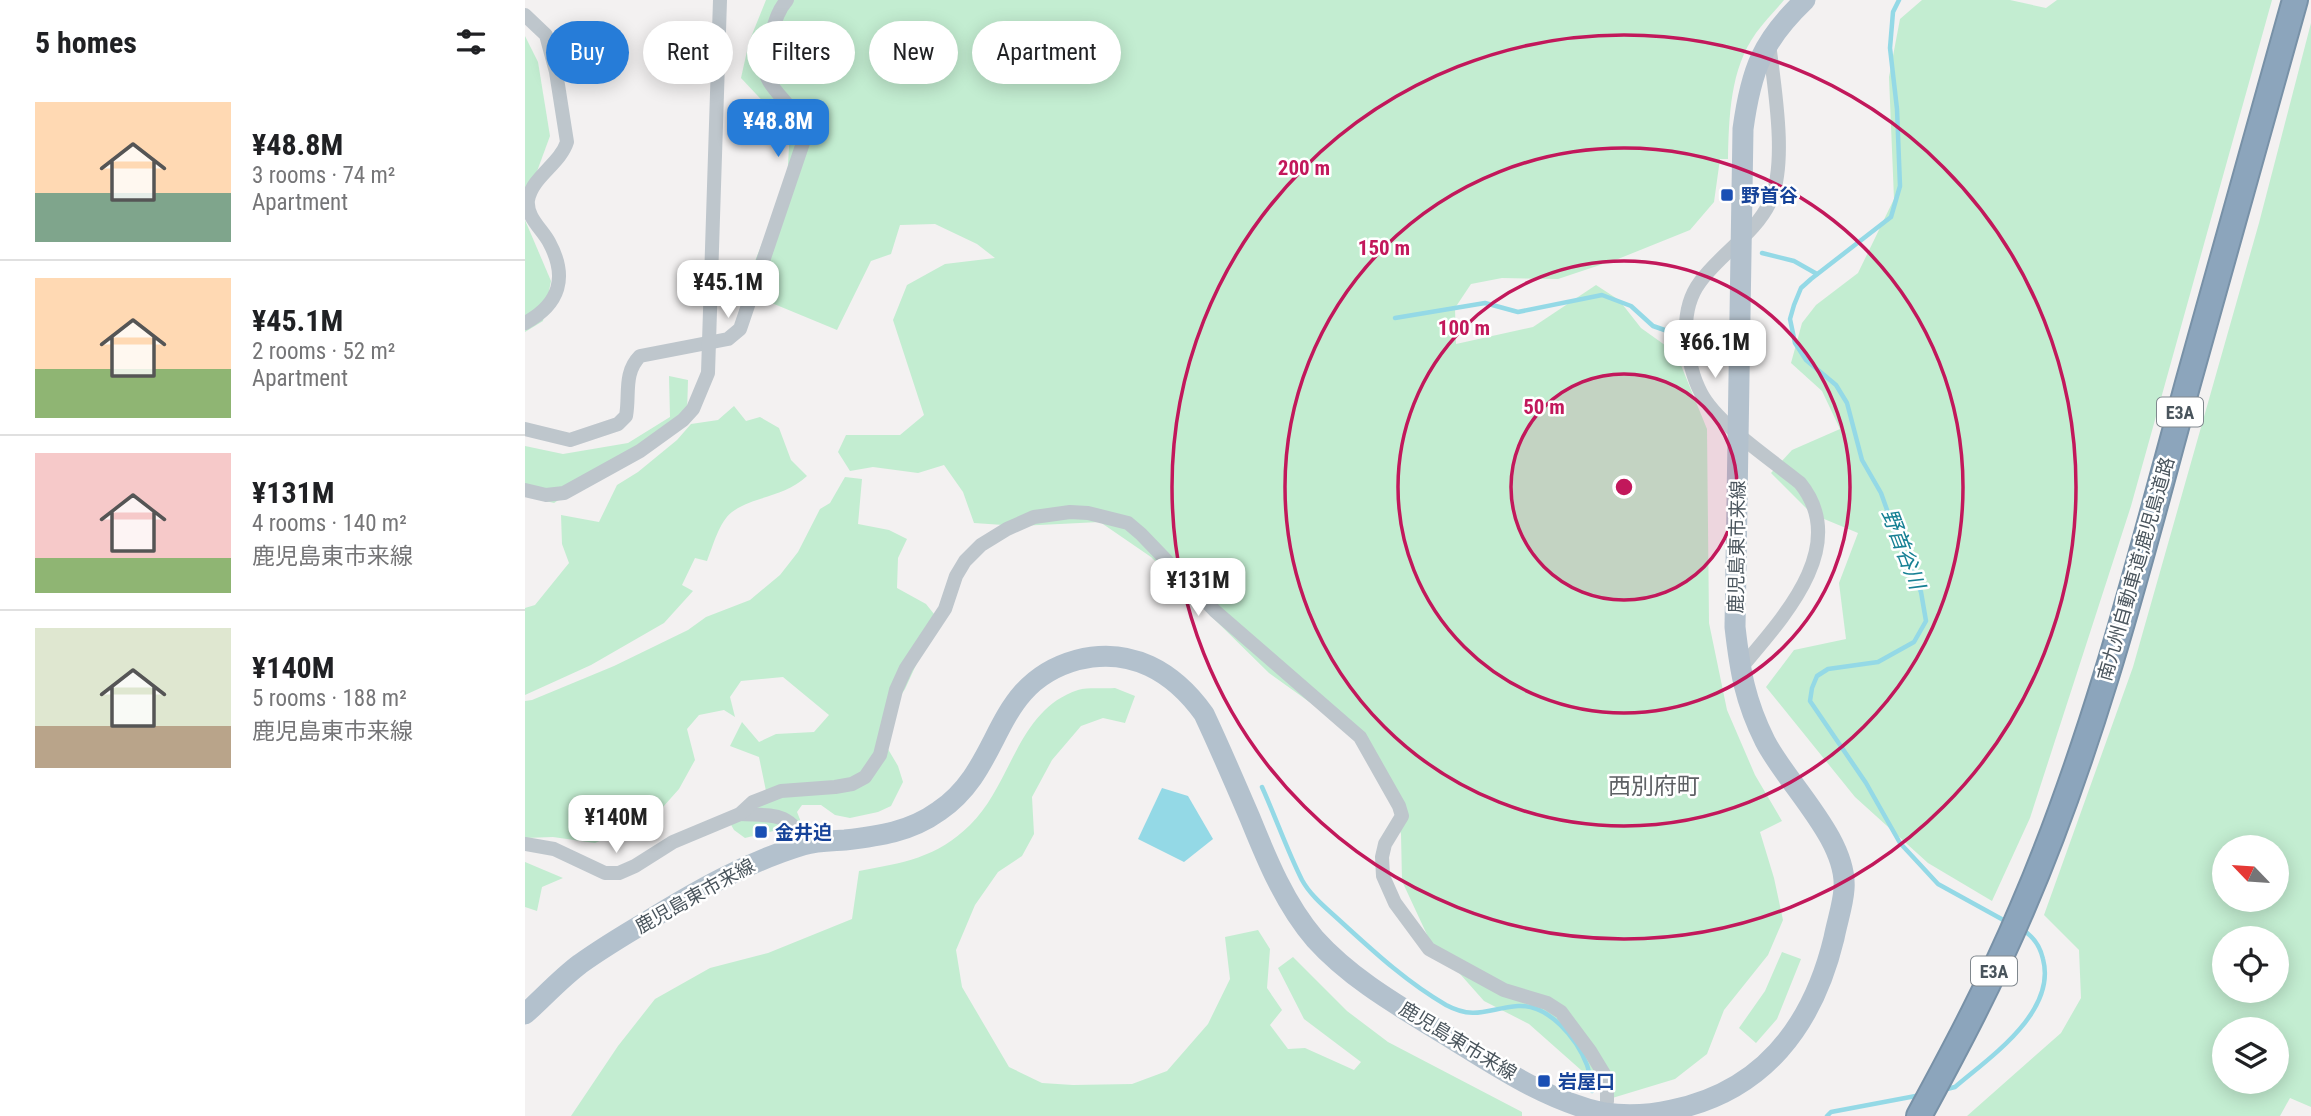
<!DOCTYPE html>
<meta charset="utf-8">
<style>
:root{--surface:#fff;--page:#f2f2f2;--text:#202124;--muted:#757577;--line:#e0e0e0;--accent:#267cd8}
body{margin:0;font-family:"Roboto Condensed","Noto Sans JP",sans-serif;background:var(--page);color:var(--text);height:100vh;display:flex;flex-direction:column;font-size:26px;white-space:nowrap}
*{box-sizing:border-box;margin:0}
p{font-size:23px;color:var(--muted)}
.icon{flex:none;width:38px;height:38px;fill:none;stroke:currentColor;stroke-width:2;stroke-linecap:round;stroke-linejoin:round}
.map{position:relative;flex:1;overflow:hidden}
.sheet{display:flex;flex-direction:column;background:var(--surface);width:525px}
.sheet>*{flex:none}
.guide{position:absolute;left:21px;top:21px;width:665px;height:63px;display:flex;gap:14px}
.needle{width:46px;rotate:295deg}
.tools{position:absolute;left:1687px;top:835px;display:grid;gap:14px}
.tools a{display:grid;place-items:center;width:77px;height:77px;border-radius:50%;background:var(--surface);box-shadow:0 4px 18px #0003;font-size:35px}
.price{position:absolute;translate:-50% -60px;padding:0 16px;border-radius:14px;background:#fff;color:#222;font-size:23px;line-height:46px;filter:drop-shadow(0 2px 4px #0008)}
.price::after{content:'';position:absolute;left:50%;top:42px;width:21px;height:16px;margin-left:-10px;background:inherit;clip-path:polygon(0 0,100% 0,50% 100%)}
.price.on{background:var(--accent);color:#fff}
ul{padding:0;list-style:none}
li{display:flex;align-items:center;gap:21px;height:175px;padding:0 35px}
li+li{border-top:2px solid var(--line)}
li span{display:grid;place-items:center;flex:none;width:196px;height:140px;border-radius:0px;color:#555}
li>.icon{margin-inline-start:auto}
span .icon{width:84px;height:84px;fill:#fffc;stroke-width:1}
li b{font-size:30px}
h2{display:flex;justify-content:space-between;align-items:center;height:84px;padding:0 35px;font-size:30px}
.pill{padding:0 24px;border-radius:32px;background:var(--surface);box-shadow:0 4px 18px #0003;font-size:24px;line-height:63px}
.pill.on{background:var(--accent);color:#fff}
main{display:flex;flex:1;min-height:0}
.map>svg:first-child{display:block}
.green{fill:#c3edd1;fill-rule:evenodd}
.water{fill:#94d9e6}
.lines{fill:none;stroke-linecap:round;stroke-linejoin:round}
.stream{stroke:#94d9e6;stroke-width:4.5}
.highway-casing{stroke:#7891a7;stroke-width:28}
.street{stroke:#bec6cc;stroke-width:14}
.primary{stroke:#b3c1cd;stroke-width:21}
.highway{stroke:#8ca5bc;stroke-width:24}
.ring{fill:none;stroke:#c2185b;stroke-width:3.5}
.transit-dot{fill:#1a4fb4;stroke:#fff;stroke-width:2.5}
.labels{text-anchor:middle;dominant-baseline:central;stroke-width:5;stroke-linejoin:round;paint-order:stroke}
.shield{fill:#fff;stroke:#80888e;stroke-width:2}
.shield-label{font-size:18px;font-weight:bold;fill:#4a555d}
.transit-label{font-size:19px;font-weight:bold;fill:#164399;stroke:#fff;text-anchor:start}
.street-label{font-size:19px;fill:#4a555d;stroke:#fff}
.water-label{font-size:21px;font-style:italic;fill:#168094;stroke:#fff}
.quarter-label{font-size:23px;fill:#5e6165;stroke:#fff}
.centre{fill:#c2185b;stroke:#fff;stroke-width:3.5}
.ring-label{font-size:21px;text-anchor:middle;font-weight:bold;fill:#c2185b;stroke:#fff;stroke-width:5;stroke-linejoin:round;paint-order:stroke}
</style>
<main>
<section class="sheet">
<h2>5 homes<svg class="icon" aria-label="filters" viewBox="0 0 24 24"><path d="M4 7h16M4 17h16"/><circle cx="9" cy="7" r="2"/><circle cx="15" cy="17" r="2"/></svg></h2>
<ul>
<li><span style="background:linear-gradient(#ffd9b3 65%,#7fa58c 0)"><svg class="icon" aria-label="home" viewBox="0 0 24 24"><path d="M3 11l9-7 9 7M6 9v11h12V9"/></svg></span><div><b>¥48.8M</b><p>3 rooms · 74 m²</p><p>Apartment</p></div></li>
<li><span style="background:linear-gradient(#ffd9b3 65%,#8fb573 0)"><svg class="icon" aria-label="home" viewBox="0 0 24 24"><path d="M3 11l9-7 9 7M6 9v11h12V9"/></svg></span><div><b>¥45.1M</b><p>2 rooms · 52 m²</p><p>Apartment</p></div></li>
<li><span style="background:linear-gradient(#f6c9c9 75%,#8fb573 0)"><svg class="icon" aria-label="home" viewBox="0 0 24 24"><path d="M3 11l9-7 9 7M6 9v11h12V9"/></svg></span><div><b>¥131M</b><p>4 rooms · 140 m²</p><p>鹿児島東市来線</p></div></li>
<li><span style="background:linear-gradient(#dfe7d0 70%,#b9a48a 0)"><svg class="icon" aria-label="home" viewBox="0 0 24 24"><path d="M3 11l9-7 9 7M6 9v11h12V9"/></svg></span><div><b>¥140M</b><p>5 rooms · 188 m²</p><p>鹿児島東市来線</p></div></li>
</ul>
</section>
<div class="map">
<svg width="1786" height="1116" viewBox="0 0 1786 1116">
<rect width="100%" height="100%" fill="#f3f1f1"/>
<g class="green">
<path d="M241,0h1018c-9,11 -20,22 -28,33 -26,36 -27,84 -28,126h-8l-6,43 -24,28 -72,29 -60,20 -56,-1 -31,6 -16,24 1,36 77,-17 63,-42 23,15 22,28 35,25 31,76 2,194 18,87 28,65 27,46 -22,11 14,46 9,42 -15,35 -44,55 -17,44 -32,25 -66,20 -19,-21 -61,-54 -45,-23 -55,-62 -27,-58 -1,-47 -22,-72 -39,-38 -71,-51 -118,-116 -51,-35 -81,4 -45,-3 -11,-31 -19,-27 -26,8 -45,-6 -23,4 -12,-19 8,-17h54l24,-20 -31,-95 14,-35 38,-21 50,-6 -18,-14 -42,-20 -35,1 -9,29 -20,7 -34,69 -94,-39 44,-110 3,-51 -49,-52 8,-36z"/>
<polygon points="1397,0 1485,0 1521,8 1532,0 1747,0 1606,506 1505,818 1467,901 1403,863 1330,797 1241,687 1269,650 1321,639 1314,583 1333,533 1287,514 1246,473 1267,450 1315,429 1297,391 1266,363 1277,323 1291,305 1333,273 1369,199 1364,77 1375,19"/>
<path d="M1786,23v1084l-21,-9 -10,18h-313l94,-83 20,-35 -2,-48 -35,-35 89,-248 126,-444zM1699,847h53v53h-53zM1699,938h53v52h-53zM1699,1029h53v53h-53z"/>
<polygon points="0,36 13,62 25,136 0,204"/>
<polygon points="0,220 26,281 18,321 0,332"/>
<polygon points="144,376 163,380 162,414 29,503 0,496 0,446 38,454 103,443 145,417"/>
<path d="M209,406l12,15 14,-4 19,11 12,32 16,16c-24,22 -54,20 -75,36 -13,10 -19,34 -25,49l-12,-3 -13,27 11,6 -29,32 -73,42 -66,30v-87l10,-3 34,-42 -7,-19 -1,-29 38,7 18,-37 21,-13 39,-32 14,-16 27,-4z"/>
<polygon points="320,477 337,479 333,524 364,530 382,539 373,558 372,588 401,604 409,614 401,643 380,689 361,718 357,739 373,766 378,782 366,806 353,812 325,818 310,815 296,805 277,805 272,812 278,827 261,828 220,838 209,830 205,823 241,791 234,757 205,746 217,722 234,742 251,734 289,732 304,715 258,677 216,681 205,697 210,717 199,710 174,715 162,729 170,760 154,789 129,817 98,831 70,843 28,837 0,838 0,701 7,700 89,666 163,630 181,617 225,600 255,575 273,552 295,509 305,503"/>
<path d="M590,688l20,8 -10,27 -22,-5 -22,8 -29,34 -20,37 2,37 -12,22 -24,16 -23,33 -19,45 6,37 47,80 33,16 31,2 59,-1 35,-13 41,-47 22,-45 -5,-42 33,-7 12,19 -3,39 15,22 -12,15 18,24 17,-1 49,22 7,-8 -57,-43 -26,-51 15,-11 54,54 41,31 134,70v4h-951l47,-70 37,-47 55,-31 58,-15 84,-34 7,-48c43,-8 78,-13 111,-46 42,-41 47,-115 108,-135 10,-3 25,-1 37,-2z"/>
<polygon points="0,862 38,878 17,887 12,911 0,907"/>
<polygon points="1257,952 1276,959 1252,1019 1231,1043 1214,1028 1240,991"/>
</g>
<polygon class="water" points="637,788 663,796 688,839 659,862 613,839"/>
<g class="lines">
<g class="stream">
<polyline points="1374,0 1368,12 1365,48 1372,109 1375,186 1366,217 1286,279 1276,288 1269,305 1265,319 1270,343 1281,360 1311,385 1322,403 1337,460 1356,493 1371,535 1396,592 1401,621 1389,642 1353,662 1303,669 1292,676 1287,688 1285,701 1341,783 1375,843 1413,884 1482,922"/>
<polyline points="1237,253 1269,261 1292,274"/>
<polyline points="870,318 960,303 993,312 1077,295 1106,306 1128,326 1154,335"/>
<path d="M737,787c14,31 25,63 40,93 8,15 24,28 36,39 34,31 68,63 108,86 30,16 43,3 72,1 31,-2 59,33 69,59 3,8 3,18 5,26"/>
<path d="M1418,1090l12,-3c35,-30 102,-75 88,-128 -3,-13 -11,-24 -22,-30"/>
<polyline points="1302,1116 1306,1112 1396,1095"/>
</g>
<defs>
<path id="highway" d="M1394,1116c37,-68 73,-136 103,-207 73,-169 118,-349 166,-526 35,-128 72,-255 107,-383"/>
</defs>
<use href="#highway" class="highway-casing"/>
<g class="street">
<path d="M0,15l21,20 10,37 11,70c-7,22 -35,35 -39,58 -2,17 14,29 21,42 19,35 11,62 -24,81"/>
<path d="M0,429l45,11 48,-16 8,-8c4,-21 -3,-43 14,-60l88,-17 12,-10 65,-192c-4,-31 -43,-47 -41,-75 1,-9 5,-19 7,-27 4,-13 7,-25 16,-35"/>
<polyline points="0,490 21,495 39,493 115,451 158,420 168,409 183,373 195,0"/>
<path d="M1215,669c40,-48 112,-122 60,-186 -28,-23 -83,-59 -99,-90 -9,-17 -13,-37 -15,-56 -1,-19 2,-39 14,-55 21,-29 55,-48 70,-80 18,-39 4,-116 -1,-159"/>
<path d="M215,814c34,2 48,-3 66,30"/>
<polyline points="0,844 29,849 80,873 94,873 110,866 148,842 215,814 228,802 256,791 310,787 327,784 340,777 355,755 371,690 381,668 420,609 431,576 440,561 456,545 482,529 509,517 545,512 563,513 603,523 616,534 690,611 835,737 874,806 877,816 860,844 857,857 858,876 870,903 904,949 979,990 1022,1003 1036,1012 1065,1051 1082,1079 1082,1101 1078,1116"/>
</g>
<path class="primary" d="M0,1014c18,-16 35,-35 55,-50 21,-15 44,-29 66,-42 50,-31 101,-60 157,-77 13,-4 28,-4 42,-5 34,-4 65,-8 94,-29 66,-45 51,-127 138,-151 54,-14 97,12 127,54 16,34 31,69 46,104 17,42 35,86 65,121 35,39 82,66 126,93 51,31 103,68 163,81 22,3 46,2 68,-3 92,-19 141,-85 162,-172 3,-16 9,-33 10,-49 4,-49 -57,-105 -79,-148 -20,-40 -25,-70 -30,-114l8,-498c8,-59 19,-88 62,-129"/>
<use href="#highway" class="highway"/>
</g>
<circle cx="1099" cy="487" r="113" fill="#c2185b" fill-opacity=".12"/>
<g class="ring">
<circle cx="1099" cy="487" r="113"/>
<circle cx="1099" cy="487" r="226"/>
<circle cx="1099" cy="487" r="339"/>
<circle cx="1099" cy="487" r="452"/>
</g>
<g class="transit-dot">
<rect x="1195" y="188" width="14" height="14" rx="3.5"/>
<rect x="229" y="825" width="14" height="14" rx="3.5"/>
<rect x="1012" y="1074" width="14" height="14" rx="3.5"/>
</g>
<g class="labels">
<g class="shield">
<rect x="1632" y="397.5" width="46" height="29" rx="5"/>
<rect x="1446" y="956.5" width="46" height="29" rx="5"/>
</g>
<g class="shield-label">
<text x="1655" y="412">E3A</text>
<text x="1469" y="971">E3A</text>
</g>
<g class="transit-label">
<text x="1216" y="195">野首谷</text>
<text x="250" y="832">金井迫</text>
<text x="1033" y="1081">岩屋口</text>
</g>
<g class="street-label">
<text transform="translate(1212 547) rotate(-89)">鹿児島東市来線</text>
<text transform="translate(1611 569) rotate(-74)">南九州自動車道;鹿児島道路</text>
<text transform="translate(170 896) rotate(-29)">鹿児島東市来線</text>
<text transform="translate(933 1041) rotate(31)">鹿児島東市来線</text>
</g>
<g class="water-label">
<text transform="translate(1378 549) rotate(69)">野首谷川</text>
</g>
<g class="quarter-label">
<text x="1129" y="786">西別府町</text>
</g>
</g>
<circle cx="1099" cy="487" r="10" class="centre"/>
<g class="ring-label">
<text x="779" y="175">200 m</text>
<text x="859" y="255">150 m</text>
<text x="939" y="335">100 m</text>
<text x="1019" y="414">50 m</text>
</g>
</svg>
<div class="tools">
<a><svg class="needle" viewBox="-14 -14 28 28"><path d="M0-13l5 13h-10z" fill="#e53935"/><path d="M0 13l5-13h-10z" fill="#757577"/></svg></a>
<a><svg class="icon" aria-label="locate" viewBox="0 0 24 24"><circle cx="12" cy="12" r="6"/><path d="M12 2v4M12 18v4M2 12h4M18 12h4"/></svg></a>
<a><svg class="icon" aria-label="layers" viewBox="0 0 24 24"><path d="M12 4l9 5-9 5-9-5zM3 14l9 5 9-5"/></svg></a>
</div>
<b class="price on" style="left:253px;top:159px">¥48.8M</b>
<b class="price" style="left:203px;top:320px">¥45.1M</b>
<b class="price" style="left:1190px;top:380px">¥66.1M</b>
<b class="price" style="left:673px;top:618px">¥131M</b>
<b class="price" style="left:91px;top:855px">¥140M</b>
<div class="guide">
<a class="pill on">Buy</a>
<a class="pill">Rent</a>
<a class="pill">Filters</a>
<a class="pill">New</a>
<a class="pill">Apartment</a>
</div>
</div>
</main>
